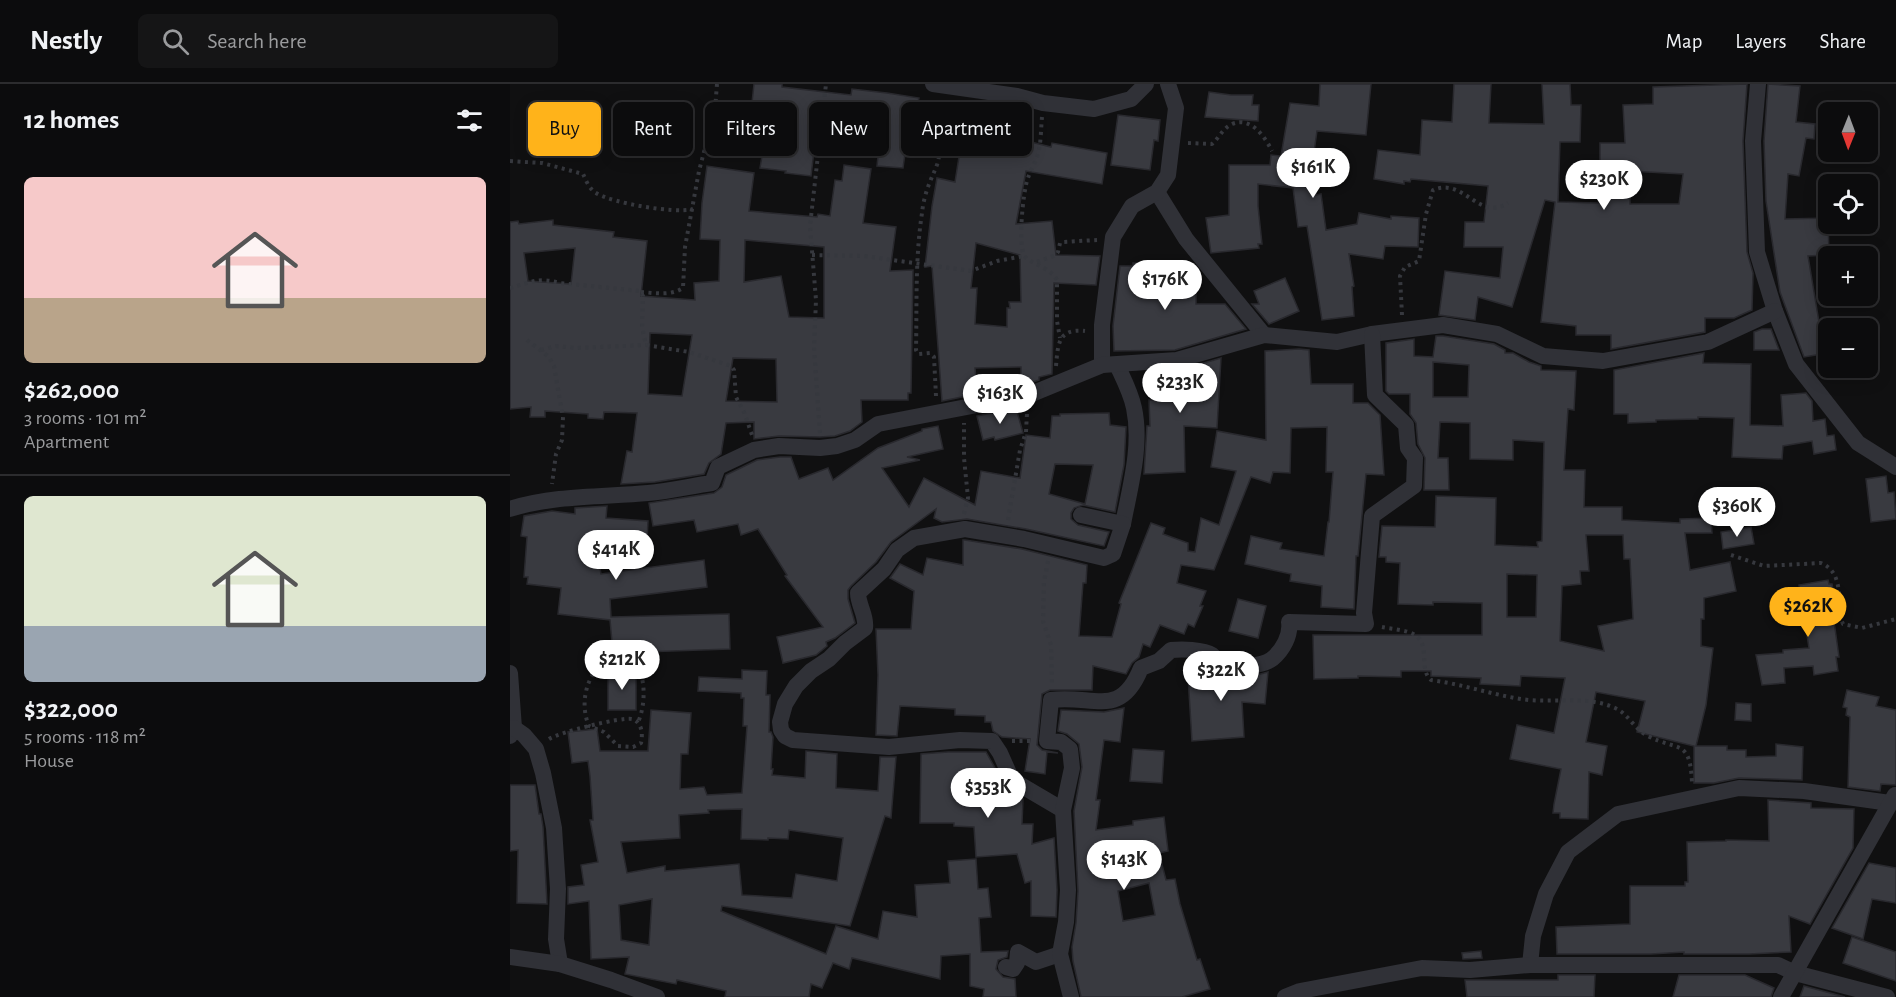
<!DOCTYPE html>
<meta charset="utf-8">
<style>
:root{--surface:#0c0c0d;--page:#151516;--text:#f1f3f6;--muted:#9a9b9d;--line:#2c2c2e;--accent:#ffb31a}
body{margin:0;font-family:"Alegreya Sans",sans-serif;background:var(--page);color:var(--text);height:100vh;display:flex;flex-direction:column;font-size:22px;white-space:nowrap}
*{box-sizing:border-box;margin:0}
p{font-size:20px;color:var(--muted)}
.icon{flex:none;width:33px;height:33px;fill:none;stroke:currentColor;stroke-width:2;stroke-linecap:round;stroke-linejoin:round}
.map{position:relative;flex:1;overflow:hidden}
.side{display:flex;flex-direction:column;background:var(--surface);width:510px}
.side>*{flex:none}
.banner{position:absolute;left:18px;top:18px;width:570px;height:54px;display:flex;gap:12px}
.needle{width:39px;rotate:181deg}
.buttons{position:absolute;left:1308px;top:18px;display:grid;gap:12px}
.buttons a{display:grid;place-items:center;width:60px;height:60px;border-radius:9px;background:var(--surface);box-shadow:0 3px 15px #0003,0 0 0 2px var(--line);font-size:30px}
.price{position:absolute;translate:-50% -51px;padding:0 14px;border-radius:21px;background:#fff;color:#222;font-size:20px;line-height:39px;filter:drop-shadow(0 2px 3px #0008)}
.price::after{content:'';position:absolute;left:50%;top:36px;width:18px;height:14px;margin-left:-9px;background:inherit;clip-path:polygon(0 0,100% 0,50% 100%)}
.price.active{background:var(--accent);color:#111}
ul{padding:0;list-style:none}
li{display:grid;align-content:center;gap:12px;height:318px;padding:0 24px}
li+li{border-top:2px solid var(--line)}
li span{display:grid;place-items:center;height:186px;border-radius:9px;color:#555}
li>.icon{margin-inline-start:auto}
span .icon{width:108px;height:108px;fill:#fffc;stroke-width:1}
li b{font-size:26px}
h2{display:flex;justify-content:space-between;align-items:center;height:72px;padding:0 24px;font-size:26px}
.chip{padding:0 21px;border-radius:9px;background:var(--surface);box-shadow:0 3px 15px #0003,0 0 0 2px var(--line);font-size:21px;line-height:54px}
.chip.active{background:var(--accent);color:#111}
header{display:flex;align-items:center;gap:36px;box-sizing:border-box;height:84px;padding:0 30px;background:var(--surface);border-bottom:2px solid var(--line)}
header strong{font-size:28px}
nav{display:flex;gap:33px;margin-inline-start:auto;font-size:21px}
.search{width:420px;height:54px;background:var(--page);display:flex;align-items:center;gap:15px;box-sizing:border-box;padding:0 21px;border-radius:9px;color:var(--muted);font-size:22px}
main{display:flex;flex:1;min-height:0}
.map>svg:first-child{display:block}
.building{fill:#393a40;stroke:#29292e;stroke-width:1.5;fill-rule:evenodd}
.lines{fill:none;stroke-linecap:round;stroke-linejoin:round}
.path{stroke:#36383e;stroke-width:4;stroke-dasharray:3 4.5;stroke-linecap:butt}
.street{stroke:#303137;stroke-width:16}
</style>
<header>
<strong>Nestly</strong>
<div class="search"><svg class="icon" aria-label="search" viewBox="0 0 24 24"><circle cx="10" cy="10" r="6"/><path d="M15 15l6 6"/></svg>Search here</div>
<nav><a>Map</a><a>Layers</a><a>Share</a></nav>
</header>
<main>
<section class="side">
<h2>12 homes<svg class="icon" aria-label="filters" viewBox="0 0 24 24"><path d="M4 7h16M4 17h16"/><circle cx="9" cy="7" r="2"/><circle cx="15" cy="17" r="2"/></svg></h2>
<ul>
<li><span style="background:linear-gradient(#f6c9c9 65%,#b9a48a 0)"><svg class="icon" aria-label="home" viewBox="0 0 24 24"><path d="M3 11l9-7 9 7M6 9v11h12V9"/></svg></span><div><b>$262,000</b><p>3 rooms · 101 m²</p><p>Apartment</p></div></li>
<li><span style="background:linear-gradient(#dfe7d0 70%,#9aa5b1 0)"><svg class="icon" aria-label="home" viewBox="0 0 24 24"><path d="M3 11l9-7 9 7M6 9v11h12V9"/></svg></span><div><b>$322,000</b><p>5 rooms · 118 m²</p><p>House</p></div></li>
</ul>
</section>
<div class="map">
<svg width="1386" height="913" viewBox="0 0 1386 913">
<rect width="100%" height="100%" fill="#101011"/>
<g class="building">
<path d="M244,0h28v3l69,8 1,-6 35,4 32,5 -1,4 76,9 -3,21 60,15 1,-4 55,10 -5,31 -76,-13 -10,53 36,-3 4,34 44,1 -4,29 -42,-2 -2,91 -13,3v3l-18,6v-19l-46,1 2,26 -35,7 -10,-135 -7,1 7,-61 5,-28 18,4 6,-38 -32,-6 -2,18 -22,-2 -2,14 -26,-2 4,-39 -63,-9 -7,58 -26,-3 1,-2 -26,-3 9,-54 -18,-2zM466,159l44,12 1,47h-12l1,6h-3v19l-32,-3 2,-36h-6z"/>
<polygon points="810,0 861,0 856,51 807,47 803,75 810,76 806,111 811,110 816,146 847,140 849,129 881,135 881,132 909,134 908,163 875,162 873,175 839,170 844,202 842,203 844,232 812,236 797,142 788,143 783,104 748,100 748,122 752,160 748,160 749,164 701,169 696,134 719,131 719,81 760,81 761,71 771,72 780,19 809,22"/>
<path d="M944,0h37l-2,39 55,1 -2,-40h28l1,21h10l-1,37h-20l-2,60 42,1v-60h25l-2,-38 30,-1v-17l94,-3 -4,57 4,111 6,21 -1,37 -18,8h-29v14l-94,17v-14h-35v-9l-35,-4 14,-120 -10,-2 -33,107 -34,-10 -3,23 -36,-5 6,-44 55,7 3,-31h-39l1,-25h19l4,-36 -77,-7 -1,3 -6,-1v3l-30,-5 4,-29 42,5 2,-35 30,2zM1120,87l53,3 -4,30h-49z"/>
<polygon points="1258,0 1290,2 1286,38 1305,40 1304,55 1296,54 1289,92 1278,90 1275,135 1318,134 1319,171 1298,172 1309,238 1318,236 1318,269 1294,273 1270,208 1256,117 1254,57"/>
<polygon points="699,8 721,11 743,11 742,21 749,21 748,37 695,33"/>
<polygon points="608,31 650,36 648,57 644,56 640,86 601,81"/>
<path d="M334,81l27,4 -8,54 33,4 -6,44 23,-1 -2,123h-3v7h-47l1,22 -12,9 -15,5 -15,1 -41,-1 -25,3v-17l-28,1 -5,31 -12,9 -5,11 -49,8 -34,2 6,-33 5,1 5,-39 -33,-1 -1,7 -15,-1v-4l-43,-3v6h-15l1,-10 -21,2v-187l8,-1 1,3 34,-4v5l61,7 -1,5 34,4 -6,55 54,4 -1,-17 25,-2 1,-41 -20,-1 2,-36 5,-37 47,7 -5,38 68,6 1,-3 12,2 5,-36 7,1zM235,156l79,7v71l-35,-1 -8,-41 -37,6zM65,164l-4,36 -43,-3 -4,-28zM140,249l42,2 -10,61 -34,-2zM223,274l43,1 1,43 -51,-1z"/>
<polygon points="623,179 647,180 647,187 686,187 686,220 715,220 736,245 665,266 604,267 603,242 610,182 623,182"/>
<polygon points="775,194 789,227 759,240 742,220 749,220 744,207"/>
<polygon points="1252,245 1261,245 1269,266 1244,266 1244,248"/>
<path d="M926,252h7l51,8 11,6v3h8l16,9 12,4v4l35,1 -2,39 -6,-1 -4,61h21l-1,37h38v13l58,3v-4l31,-1 1,15h-27l5,37 40,-8 6,29 -32,7v21h-3v27l12,2 -7,57 -10,41h31v4h19v7l30,-1v-12l27,3 -1,33 -63,-2 -25,5h-20v-37l-57,-14 8,-31 -49,-9 -10,50 21,4 -5,29 -13,-3 -1,47 -28,-1v-5h-7l1,-9 7,-35 -51,-10 7,-34 37,8 11,-55 -44,-2 -1,10 -40,-2 1,-6 -50,-2v-5h-30v6l-43,-1v2l-44,1 -1,-44h169v-32l-49,-1v3l-35,-1 2,-41 -14,-1v-5h-7l3,-31 53,1 1,-31 60,2 -1,47 43,2 -1,-5 5,-1 2,-99 -31,-2v20l-43,-1v-36l-30,-1 -2,36h10l1,32h-25l1,-32 -7,-14 -2,-21 -6,-9v-20h-21l-3,-3v-48l28,-4v17l19,1zM923,278l36,3 -1,32h-35zM1076,451h37l1,24h6l3,60 -35,7 6,25 -44,-10 2,-55 19,-2 -1,-13h9zM997,490l30,1 -1,42h-29z"/>
<polygon points="789,265 799,266 801,300 843,300 843,319 858,319 870,331 874,391 856,390 848,472 846,472 844,525 811,523 812,502 780,497 781,490 735,480 741,452 772,459 770,465 814,472 818,438 819,438 823,388 816,388 817,343 781,344 780,389 763,388 760,399 741,393 704,486 671,481 667,499 696,507 690,522 693,522 684,543 678,540 674,550 650,541 640,563 633,560 629,573 622,579 616,590 583,582 582,606 540,606 532,610 527,661 532,666 548,669 537,668 535,690 515,687 520,655 492,653 483,647 481,638 475,638 475,632 445,631 445,625 390,622 387,652 366,651 368,591 366,545 401,545 404,507 380,494 390,480 413,491 417,474 453,481 453,456 455,456 512,465 577,481 576,499 573,499 569,552 602,553 611,520 609,519 641,439 655,444 653,450 678,459 678,467 685,468 691,434 709,441 726,387 701,383 707,347 756,356 755,267"/>
<polygon points="1194,269 1193,279 1241,280 1240,341 1273,342 1271,311 1296,309 1302,317 1303,337 1315,335 1317,352 1324,351 1326,366 1304,370 1302,357 1273,362 1272,375 1222,373 1224,334 1188,333 1188,335 1146,336 1146,338 1118,339 1118,330 1104,330 1104,286"/>
<polygon points="711,274 707,344 674,342 675,388 634,390 637,342 640,342 639,316 648,316 648,288 670,286"/>
<polygon points="506,324 513,349 485,356 484,353 473,356 467,332"/>
<path d="M599,329l1,12 16,2 -2,38 -9,47 -32,-7 -9,3 -3,5v6l7,6 31,7 -5,14 -78,-17 -59,-10 -25,3 -8,-4 2,-9 -45,33 -15,20 -25,24 -3,4v9l7,24 -20,15 -9,4 1,4 -11,9 -33,8 -6,-26 46,-10 -38,-51 2,-1 -29,-46 -17,6 -3,-11 -41,8 -3,-12 -41,6 -4,-23 65,-10 8,-6 4,-12 31,-15 23,-3h11l8,22 29,-11 5,12 45,-32 44,-17v-2l16,-3 5,23 -36,8 13,3 -38,8 27,39 15,-29 51,27 6,-34 39,7 6,-43 24,3 2,-22h8v-2zM545,380l38,1 -8,39 -36,-10z"/>
<polygon points="1376,392 1378,409 1384,408 1386,435 1361,438 1356,395"/>
<polygon points="97,422 96,434 138,437 137,457 87,466 91,490 194,476 197,503 100,515 101,533 219,530 220,565 103,569 100,536 48,530 51,504 17,500 18,493 14,493 17,453 11,452 14,432 42,427 65,430 65,424"/>
<polygon points="1241,443 1244,460 1213,465 1211,448"/>
<polygon points="1318,496 1319,500 1322,500 1326,522 1322,523 1329,573 1326,573 1328,587 1304,591 1303,582 1274,584 1275,599 1252,601 1246,571 1273,569 1273,566 1299,564 1289,501"/>
<polygon points="728,515 756,522 748,554 719,547"/>
<polygon points="677,576 694,579 705,589 716,593 739,593 758,588 755,620 732,618 734,653 682,657"/>
<path d="M232,586l25,1 -1,24h4l-1,37h2l2,5 -2,32h2l-1,6 33,3 1,-27 31,3 -1,34 42,3 2,-34h16l-5,61 -6,-2 -35,110 -128,-20 -1,5 105,43 10,-28 42,13 5,-28 34,6 -2,-32 35,-2 -2,-22 28,-2 2,30 10,-1 3,29 -12,1 2,34 27,-1 -1,6 -9,3 -2,9 7,8 12,2 1,18h-33l1,-8 -14,-3v-32l-29,2 -1,23 -88,-21 -3,11 -16,-6 -11,25 -11,-4 -2,13h-84l1,-6 -49,-11 -1,4 -51,-10 4,-17 -38,2 -2,-58 -21,3v-17l16,-2 -3,-20 17,-3 -8,-42h3l-3,-44 -2,-15 -16,2 -4,-31 29,-3 3,22h48l3,-41 40,3 -3,41h-7l-1,35 24,-2 3,8 35,-2 5,-67h-4l1,-28h-3v-5l-43,-2 1,-14 43,2zM232,725l-1,30 27,1v-2l20,1 1,-9 54,8 -6,43 -41,-7 -4,24 -50,-3 -3,-31 -74,7v-5l-38,7 -6,-31 59,-4 -1,-23 30,-2 -1,-3zM142,815l-3,46 -28,-5 -2,-35z"/>
<polygon points="98,587 126,589 126,626 98,626"/>
<polygon points="1337,606 1369,613 1366,622 1386,626 1386,701 1371,700 1370,707 1338,703 1340,633 1336,631 1337,624 1333,623"/>
<polygon points="1226,619 1241,620 1241,637 1225,636"/>
<path d="M614,624l-4,34 -16,-2 -8,60h4l-4,30 37,-5v-4l31,-4 4,34 -9,2 7,27 9,-1 5,25 17,56 3,-1 10,30 -28,8h-101l-8,-36 -1,-14 4,-24 2,-32 -4,-80 8,-44 -3,-23 -12,-10 -9,-3 3,-21 43,2zM639,799l6,32 -32,6 -5,-30z"/>
<polygon points="623,665 654,667 652,699 620,697"/>
<polygon points="438,668 476,668 485,684 485,708 503,709 513,715 512,740 523,740 522,760 544,754 547,806 546,833 521,832 521,797 515,799 507,770 466,773 464,743 444,742 444,739 410,739 411,670"/>
<polygon points="0,701 25,701 29,730 31,730 33,743 37,820 7,819 8,766 0,767"/>
<polygon points="1258,716 1301,719 1301,724 1344,725 1343,764 1300,840 1279,832 1281,868 1239,870 1174,870 1174,868 1141,870 1047,870 1046,843 1120,840 1120,802 1175,802 1175,798 1178,798 1177,758 1216,757 1216,756 1259,757"/>
<polygon points="1359,779 1386,784 1386,819 1362,815 1353,855 1322,844"/>
<polygon points="1342,853 1386,868 1386,897 1333,879"/>
<polygon points="971,867 972,874 953,875 952,869"/>
<polygon points="1048,891 1085,891 1084,913 957,913 955,896 1048,896"/>
<polygon points="1169,891 1235,891 1264,904 1261,913 1163,913"/>
<polygon points="1294,902 1335,913 1290,913"/>
</g>
<g class="lines">
<g class="path">
<path d="M532,33c-1,11 -1,23 -3,33 -2,11 -9,20 -12,31 -4,13 -9,63 -3,74 5,9 25,11 33,25v41l3,17"/>
<path d="M678,59l24,1c7,-6 11,-16 20,-20 19,-8 33,13 40,27"/>
<path d="M0,77l32,2 41,11c3,6 6,15 13,19 16,10 79,21 97,16"/>
<polyline points="302,171 354,172 461,187 487,177 514,172"/>
<polyline points="527,178 546,171 548,168 550,159 553,158 587,156"/>
<path d="M0,204c21,-6 28,-11 50,-5l80,8 3,5 -1,31 4,18 43,7 42,14 3,4 2,27 8,15 8,23"/>
<path d="M131,208c14,1 30,4 42,-4l2,-41 14,-76 16,-61 2,-26"/>
<path d="M892,231l-2,-39 5,-9 14,-6 7,-47 7,-24c32,-13 45,32 75,13"/>
<polyline points="17,256 39,273 44,282 49,311 53,333 52,356 46,370 42,400"/>
<polyline points="31,266 46,262 67,264 136,261"/>
<path d="M546,282c2,-22 2,-38 29,-35"/>
<path d="M426,312l-2,-39 -4,-4 -12,1 -2,-4c1,-46 -1,-91 6,-137 1,-10 4,-22 8,-31 3,-9 8,-16 9,-26 3,-18 0,-36 3,-55"/>
<polyline points="310,349 304,264 306,216 300,142 316,0"/>
<polyline points="454,430 458,414 454,374 454,339"/>
<polyline points="498,436 510,366 516,348 517,329"/>
<path d="M1221,471l33,11 57,-3c22,9 17,35 20,56l2,5 19,4 34,-9"/>
<polyline points="538,477 534,498 533,537 541,561 542,600"/>
<path d="M872,543c10,2 25,3 33,8 16,10 3,34 16,45 30,4 59,14 90,19 31,5 66,-5 96,10 12,6 18,21 31,27 31,16 42,2 44,47"/>
<path d="M39,655c11,-7 71,-22 83,-20 10,3 11,15 9,24l-8,4 -15,-1 -14,-14 -15,-6c-9,-21 -4,-47 13,-63l33,2c12,11 10,43 3,57"/>
<polyline points="502,657 521,657"/>
</g>
<g class="street">
<polyline points="423,0 507,12 533,19 584,25 621,15 636,0"/>
<polyline points="1248,0 1243,57 1247,168 1265,227 1286,280 1348,359 1386,383"/>
<polyline points="647,108 676,155 754,251"/>
<polyline points="592,281 592,241 603,153 622,122 647,108 658,91 666,24 658,0"/>
<path d="M607,281c6,13 14,28 17,43 8,38 -4,79 -11,116"/>
<path d="M0,425c44,-14 92,-12 138,-16 22,-2 43,-7 64,-10l6,-16 36,-17 25,-4 41,2 17,-2 18,-6 23,-16 151,-29 73,-30 75,-5 87,-25 73,7 35,-8 71,-9 54,9 46,22 60,5 105,-19 67,-31"/>
<polyline points="0,589 4,644 0,652"/>
<polyline points="0,645 4,644 14,651 26,665 33,689 44,744 48,805 46,855 50,880"/>
<path d="M553,726l-51,-30 -12,-27 -8,-12 -32,-1 -71,7 -96,-7 -8,-4 -4,-6 -1,-8 5,-18 11,-18 15,-15 18,-12 16,-16 20,-15c2,-12 -7,-23 -7,-35l26,-24 13,-19 17,-12 51,-9 59,10 80,19 9,-4 10,-30 -42,-9"/>
<polyline points="0,873 50,880 101,896 147,913"/>
<polyline points="1020,881 1023,852 1036,810 1058,768 1108,730 1229,704 1294,707 1380,719"/>
<polyline points="496,883 503,885 507,879 508,868 526,878 550,870"/>
<path d="M561,913l-11,-43 6,-32 2,-32 -5,-80 9,-42 -2,-19 -9,-7 -14,-1 4,-41c42,-6 69,20 90,-32l18,-7 12,-11c10,-1 32,-1 41,5 4,3 5,8 10,10 11,4 41,1 50,-6 11,-9 19,-24 17,-37l77,2 -2,-11 8,-97 42,-30 1,-28 -7,-10 -2,-23 -31,-30 -3,-61"/>
<polyline points="775,913 790,907 912,884 960,886 1020,881 1268,881 1285,889 1377,913"/>
<polyline points="1271,913 1385,711"/>
</g>
</g>
</svg>
<div class="buttons">
<a><svg class="needle" viewBox="-14 -14 28 28"><path d="M0-13l5 13h-10z" fill="#e53935"/><path d="M0 13l5-13h-10z" fill="#9a9b9d"/></svg></a>
<a><svg class="icon" aria-label="locate" viewBox="0 0 24 24"><circle cx="12" cy="12" r="6"/><path d="M12 2v4M12 18v4M2 12h4M18 12h4"/></svg></a>
<a>+</a>
<a>−</a>
</div>
<b class="price" style="left:803px;top:115px">$161K</b>
<b class="price" style="left:1094px;top:127px">$230K</b>
<b class="price" style="left:655px;top:227px">$176K</b>
<b class="price" style="left:670px;top:330px">$233K</b>
<b class="price" style="left:490px;top:341px">$163K</b>
<b class="price" style="left:1227px;top:454px">$360K</b>
<b class="price" style="left:106px;top:497px">$414K</b>
<b class="price active" style="left:1298px;top:554px">$262K</b>
<b class="price" style="left:112px;top:607px">$212K</b>
<b class="price" style="left:711px;top:618px">$322K</b>
<b class="price" style="left:478px;top:735px">$353K</b>
<b class="price" style="left:614px;top:807px">$143K</b>
<div class="banner">
<a class="chip active">Buy</a>
<a class="chip">Rent</a>
<a class="chip">Filters</a>
<a class="chip">New</a>
<a class="chip">Apartment</a>
</div>
</div>
</main>
